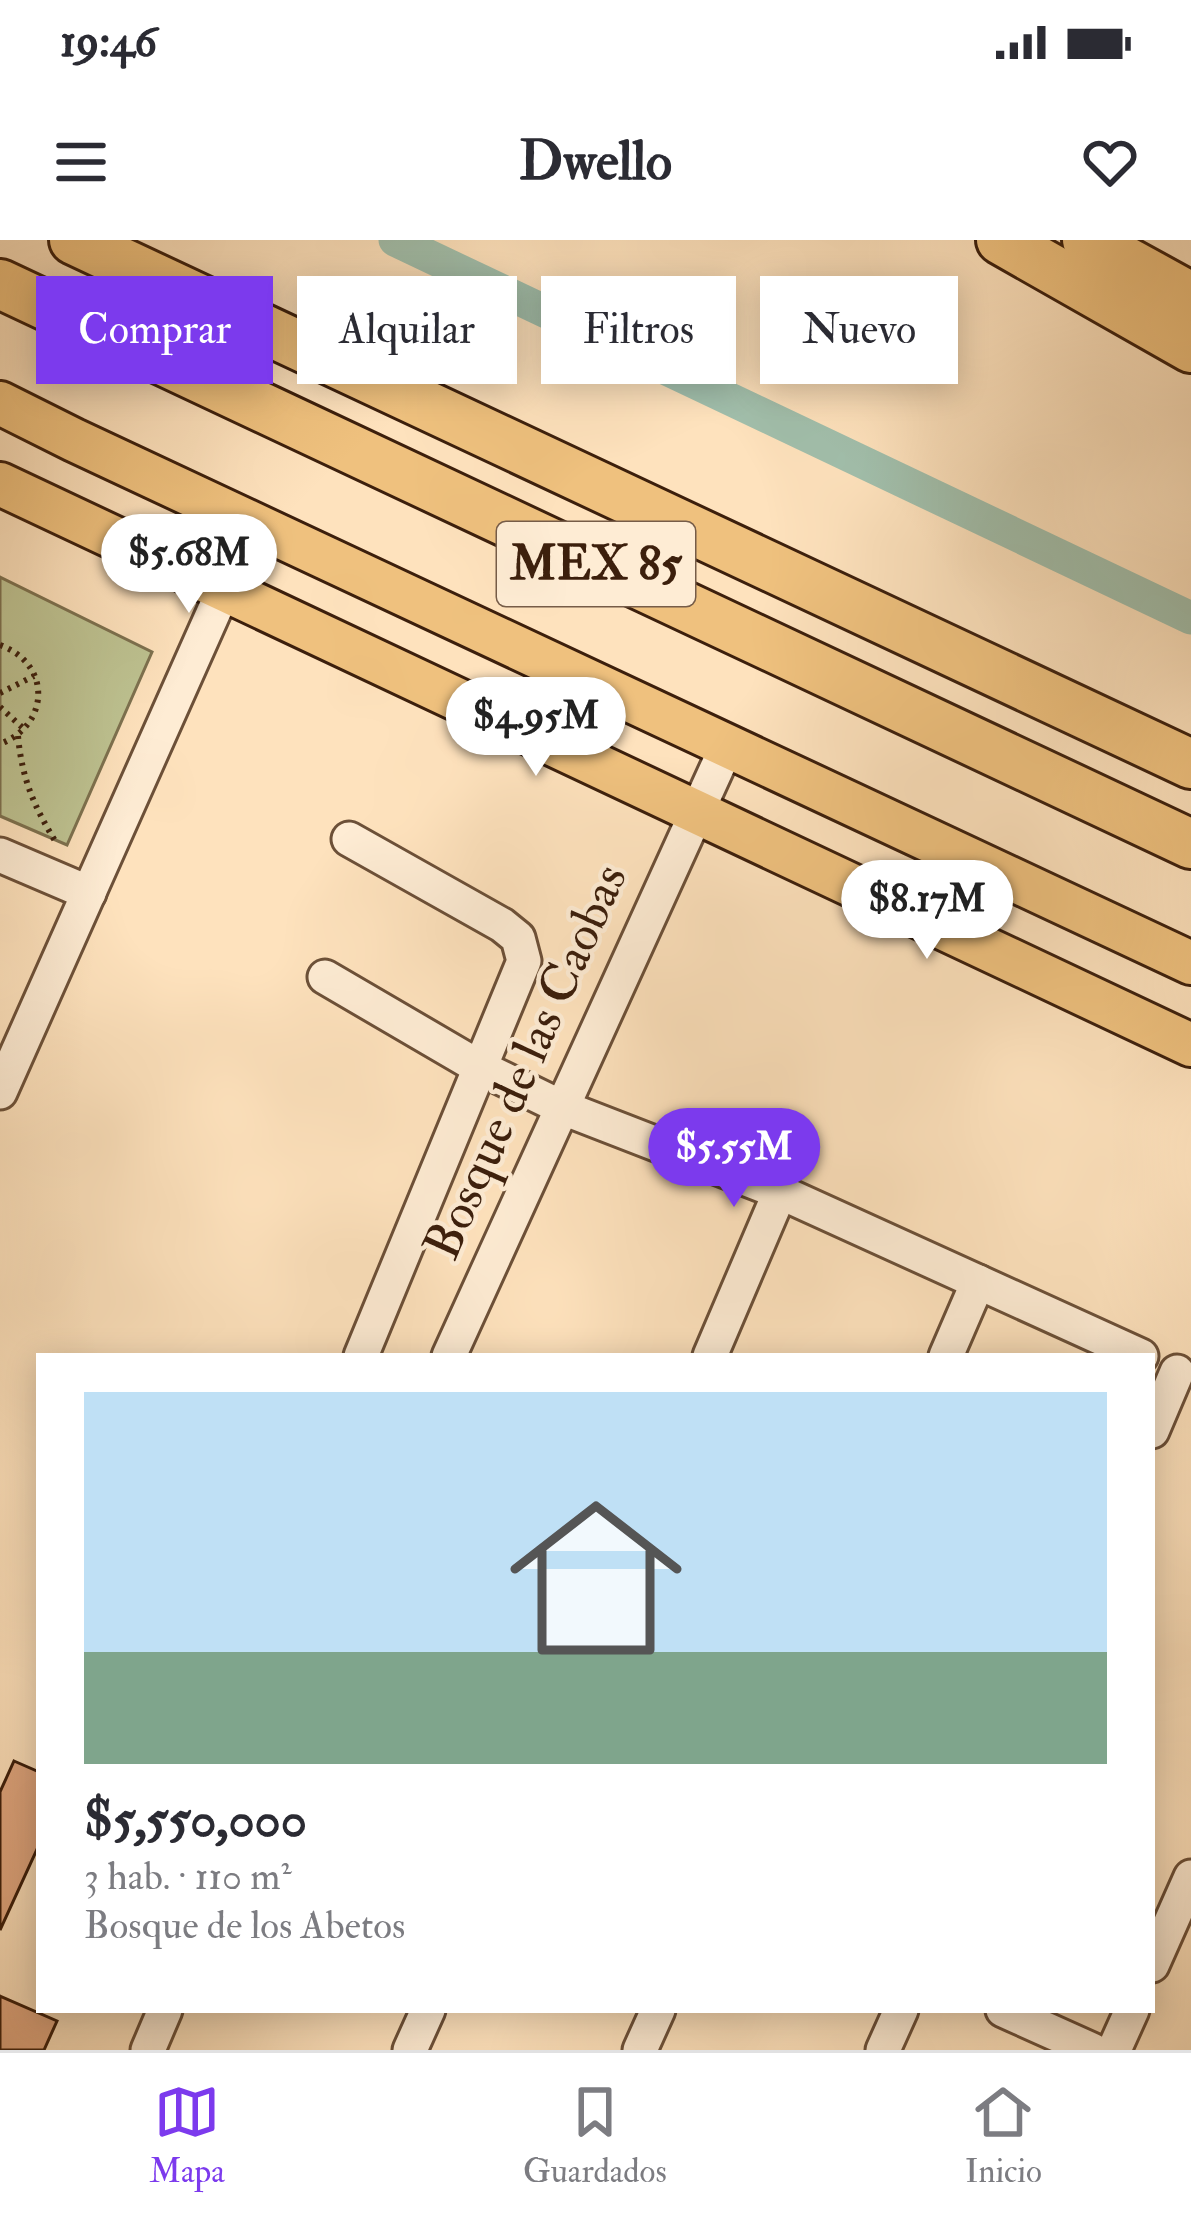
<!DOCTYPE html>
<html lang="es">
<meta charset="utf-8">
<style>
:root{--surface:#fff;--page:#f2f2f3;--text:#2b2b33;--muted:#7c7c81;--line:#e1e1e2;--accent:#7c3aed}
body{margin:0;font-family:"IM FELL Double Pica",serif;background:var(--page);color:var(--text);height:100vh;display:flex;flex-direction:column;font-size:45px;white-space:nowrap}
*{box-sizing:border-box;margin:0}
p{font-size:39px;color:var(--muted)}
.icon{flex:none;width:66px;height:66px;fill:none;stroke:currentColor;stroke-width:2;stroke-linecap:round;stroke-linejoin:round}
.map{position:relative;flex:1;overflow:hidden}
.sheet{position:absolute;left:36px;top:1113px;width:1119px;height:660px;display:flex;flex-direction:column;background:var(--surface);border-radius:0px;box-shadow:0 6px 30px #0003}
.sheet>*{flex:none}
.banner{position:absolute;left:36px;top:36px;width:1119px;height:108px;display:flex;gap:24px}
.price{position:absolute;translate:-50% -102px;padding:0 27px;border-radius:42px;background:#fff;color:#222;font-size:39px;line-height:78px;filter:drop-shadow(0 3px 6px #0008)}
.price::after{content:'';position:absolute;left:50%;top:72px;width:36px;height:27px;margin-left:-18px;background:inherit;clip-path:polygon(0 0,100% 0,50% 100%)}
.price.on{background:var(--accent);color:#fff}
ul{padding:0;list-style:none}
li{display:grid;align-content:center;gap:24px;height:636px;padding:0 48px}
li span{display:grid;place-items:center;height:372px;border-radius:0px;color:#555}
li>.icon{margin-inline-start:auto}
span .icon{width:216px;height:216px;fill:#fffc;stroke-width:1}
li b{font-size:51px}
.pill{padding:0 42px;border-radius:0px;background:var(--surface);box-shadow:0 6px 30px #0003;font-size:42px;line-height:108px}
.pill.on{background:var(--accent);color:#fff}
.status{display:flex;justify-content:space-between;align-items:center;height:84px;padding:0 60px;background:var(--surface);direction:ltr}
.status svg{height:33px;fill:currentColor}
header{display:flex;justify-content:space-between;align-items:center;height:156px;padding:0 48px;background:var(--surface);font-size:54px;font-weight:800}
.tabs{display:flex;justify-content:space-around;align-items:center;height:168px;border-top:3px solid var(--line);background:var(--surface);font-size:33px;color:var(--muted)}
.tabs a{display:grid;justify-items:center;gap:6px}
.tabs .on{color:var(--accent)}
.map>svg:first-child{display:block}
.green{fill:#bec392;stroke:#7d714f;stroke-width:3}
.lines{fill:none;stroke-linecap:round;stroke-linejoin:round}
.canal{stroke:#a1bfac;stroke-width:33}
.building{fill:#e1a881;stroke:#3c1f0c;stroke-width:3}
.minor-casing{stroke:#6c5038;stroke-width:39}
.major-casing{stroke:#3c1f0c;stroke-width:48}
.highway-casing{stroke:#3c1f0c;stroke-width:54}
.path{stroke:#3c1f0c;stroke-width:6;stroke-dasharray:3 6;stroke-linecap:butt}
.minor{stroke:#feecd4;stroke-width:33}
.major{stroke:#efc17e;stroke-width:42}
.highway{stroke:#efc17e;stroke-width:48}
.labels{text-anchor:middle;dominant-baseline:central;stroke-width:9;stroke-linejoin:round;paint-order:stroke}
.shield{fill:#feecd4;stroke:#765c48;stroke-width:3}
.shield-label{font-size:48px;font-weight:bold;fill:#3c1f0c}
.street-label{font-size:51px;fill:#3c1f0c;stroke:#feecd4}
</style>
<div class="status"><b>19:46</b><svg viewBox="0 0 49 12"><path d="M0 12V9h3v3zM5 12V6h3v6zM10 12V3h3v9zM15 12V0h3v12zM26 1h20v11H26zM47 4h2v5h-2z"/></svg></div>
<header><svg class="icon" aria-label="menu" viewBox="0 0 24 24"><path d="M4 6h16M4 12h16M4 18h16"/></svg>Dwello<svg class="icon" aria-label="heart" viewBox="0 0 24 24"><path d="M12 20l-8-8c-3-5 5-10 8-4 3-6 11-1 8 4z"/></svg></header>
<div class="map">
<svg width="1191" height="1810" viewBox="0 0 1191 1810">
<rect width="100%" height="100%" fill="#fee2bd"/>
<filter id="stains"><feTurbulence type="fractalNoise" baseFrequency=".00167" numOctaves="4"/><feColorMatrix values="0 0 0 0 .2 0 0 0 0 .09 0 0 0 0 .02 0 0 0 .5 -.17"/></filter>
<radialGradient id="worn" r=".72"><stop offset=".6" stop-color="#630" stop-opacity="0"/><stop offset="1" stop-color="#630" stop-opacity=".3"/></radialGradient>
<polygon class="green" points="0,337 152,412 67,605 0,576"/>
<g class="lines">
<polyline class="canal" points="395,0 1191,378"/>
</g>
<g class="building">
<polygon points="14,1521 39,1532 39,1605 0,1690 0,1552"/>
<polygon points="0,1756 57,1781 44,1810 0,1810"/>
</g>
<g class="lines">
<defs>
<g id="minor">
<polyline points="349,599 502,685 518,698 524,721 361,1116"/>
<polyline points="0,615 89,653"/>
<polyline points="325,737 479,827 561,867 780,952 1141,1116"/>
<polyline points="0,852 224,349"/>
<polyline points="449,1116 727,506"/>
<polyline points="710,1116 780,952"/>
<polyline points="946,1116 978,1042"/>
<polyline points="1152,1191 1177,1132"/>
<polyline points="1152,1725 1191,1637"/>
<polyline points="1003,1770 1092,1810"/>
<polyline points="148,1810 165,1770"/>
<polyline points="410,1810 428,1770"/>
<polyline points="640,1810 658,1770"/>
<polyline points="883,1810 901,1770"/>
<polyline points="1114,1810 1132,1770"/>
</g>
<g id="major">
<polyline points="0,163 74,200 1191,723"/>
<polyline points="0,244 1191,805"/>
</g>
<g id="highway">
<polyline points="74,0 1191,524"/>
<polyline points="1001,0 1191,108"/>
<polyline points="1087,0 1191,57"/>
<polyline points="0,44 1191,604"/>
</g>
</defs>
<use href="#minor" class="minor-casing"/>
<use href="#major" class="major-casing"/>
<use href="#highway" class="highway-casing"/>
<g class="path">
<path d="M0,405c52,19 50,80 0,99"/>
<polyline points="0,453 34,436"/>
<polyline points="0,467 24,489"/>
<path d="M18,496c4,43 16,71 39,108"/>
</g>
<use href="#minor" class="minor"/>
<use href="#major" class="major"/>
<use href="#highway" class="highway"/>
</g>
<g class="labels">
<rect class="shield" x="497" y="282" width="198" height="84" rx="9"/>
<g class="shield-label">
<text x="596" y="324">MEX 85</text>
</g>
<g class="street-label">
<text transform="translate(526 822) rotate(-66)">Bosque de las Caobas</text>
</g>
</g>
<rect width="100%" height="100%" filter="url(#stains)"/>
<rect width="100%" height="100%" fill="url(#worn)"/>
</svg>
<b class="price" style="left:189px;top:376px">$5.68M</b>
<b class="price" style="left:536px;top:539px">$4.95M</b>
<b class="price" style="left:927px;top:722px">$8.17M</b>
<b class="price on" style="left:734px;top:970px">$5.55M</b>
<div class="banner">
<a class="pill on">Comprar</a>
<a class="pill">Alquilar</a>
<a class="pill">Filtros</a>
<a class="pill">Nuevo</a>
</div>
<section class="sheet">
<ul>
<li><span style="background:linear-gradient(#bfe0f5 70%,#7fa58c 0)"><svg class="icon" aria-label="home" viewBox="0 0 24 24"><path d="M3 11l9-7 9 7M6 9v11h12V9"/></svg></span><div><b>$5,550,000</b><p>3 hab. · 110 m²</p><p>Bosque de los Abetos</p></div></li>
</ul>
</section>
</div>
<nav class="tabs">
<a class="on"><svg class="icon" aria-label="map" viewBox="0 0 24 24"><path d="M3 6l6-2 6 2 6-2v14l-6 2-6-2-6 2zM9 4v14M15 6v14"/></svg>Mapa</a>
<a><svg class="icon" aria-label="saved" viewBox="0 0 24 24"><path d="M7 4h10v16l-5-4-5 4z"/></svg>Guardados</a>
<a><svg class="icon" aria-label="home" viewBox="0 0 24 24"><path d="M3 11l9-7 9 7M6 9v11h12V9"/></svg>Inicio</a>
</nav>
